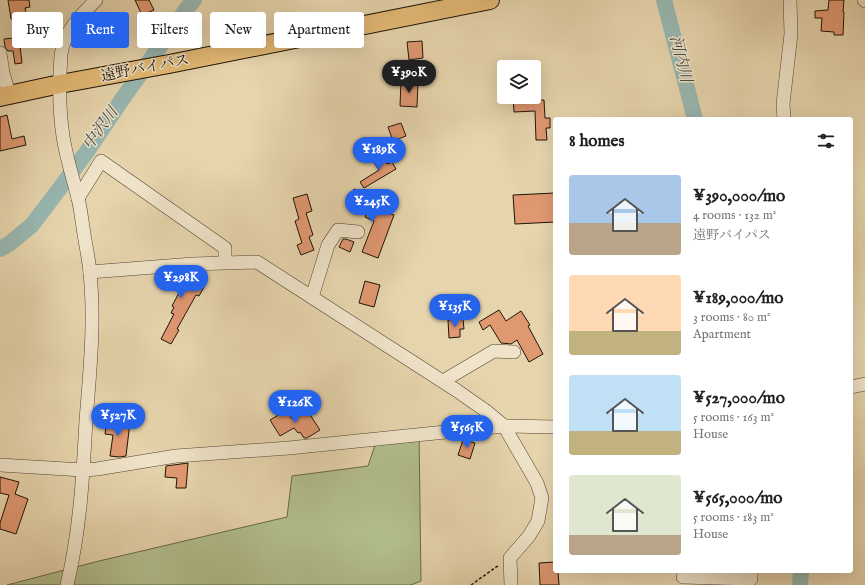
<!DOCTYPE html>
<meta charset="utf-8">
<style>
:root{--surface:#fff;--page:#f6f6f6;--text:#202124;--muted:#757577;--accent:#2563eb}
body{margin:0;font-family:"IM FELL English","Noto Serif JP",serif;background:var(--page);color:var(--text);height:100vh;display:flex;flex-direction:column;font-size:15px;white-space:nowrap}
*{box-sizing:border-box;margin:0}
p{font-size:13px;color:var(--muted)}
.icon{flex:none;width:22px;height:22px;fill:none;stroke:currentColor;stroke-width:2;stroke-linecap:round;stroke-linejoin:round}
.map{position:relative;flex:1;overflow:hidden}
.panel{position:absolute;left:553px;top:117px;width:300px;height:456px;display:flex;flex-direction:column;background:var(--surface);border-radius:4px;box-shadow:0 4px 16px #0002}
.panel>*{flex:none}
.top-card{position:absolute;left:12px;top:12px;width:380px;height:36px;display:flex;gap:8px}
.fabs{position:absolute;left:497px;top:60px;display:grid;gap:8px}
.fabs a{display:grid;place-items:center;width:44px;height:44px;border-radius:4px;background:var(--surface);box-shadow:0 4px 16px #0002;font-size:20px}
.price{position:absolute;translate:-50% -34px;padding:0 9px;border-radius:14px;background:var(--accent);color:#fff;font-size:13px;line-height:26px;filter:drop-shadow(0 1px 2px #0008)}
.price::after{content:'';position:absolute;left:50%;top:24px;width:12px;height:9px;margin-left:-6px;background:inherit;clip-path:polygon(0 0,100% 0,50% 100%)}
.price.current{background:#222;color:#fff}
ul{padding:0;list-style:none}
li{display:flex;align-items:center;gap:12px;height:100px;padding:0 16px}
li span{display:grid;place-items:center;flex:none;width:112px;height:80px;border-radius:4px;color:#555}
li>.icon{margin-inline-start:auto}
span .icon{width:48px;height:48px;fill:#fffc;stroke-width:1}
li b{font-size:17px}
h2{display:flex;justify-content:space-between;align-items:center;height:48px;padding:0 16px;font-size:17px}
.chip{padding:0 14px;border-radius:4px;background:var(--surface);box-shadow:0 4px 16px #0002;font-size:14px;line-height:36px}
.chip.current{background:var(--accent);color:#fff}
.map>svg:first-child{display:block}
.green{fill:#b2bd8c;stroke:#68684a}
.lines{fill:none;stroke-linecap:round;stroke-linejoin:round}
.river{stroke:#98b7b1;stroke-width:16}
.building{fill:#e09871;stroke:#1f1409}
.minor-casing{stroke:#514432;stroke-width:14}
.highway-casing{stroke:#1f1409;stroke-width:20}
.path{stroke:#1f1409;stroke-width:1.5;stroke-dasharray:3 2;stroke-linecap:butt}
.minor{stroke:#efe3c9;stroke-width:13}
.highway{stroke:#e3ba76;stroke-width:18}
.labels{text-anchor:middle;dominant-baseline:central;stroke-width:3;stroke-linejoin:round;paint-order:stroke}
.street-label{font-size:15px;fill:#1f1409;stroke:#efe3c9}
.water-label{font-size:16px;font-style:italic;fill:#494d44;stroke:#efe3c9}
</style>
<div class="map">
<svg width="865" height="585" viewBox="0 0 865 585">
<rect width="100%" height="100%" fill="#e6d4ac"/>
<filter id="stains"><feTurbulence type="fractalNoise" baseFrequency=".005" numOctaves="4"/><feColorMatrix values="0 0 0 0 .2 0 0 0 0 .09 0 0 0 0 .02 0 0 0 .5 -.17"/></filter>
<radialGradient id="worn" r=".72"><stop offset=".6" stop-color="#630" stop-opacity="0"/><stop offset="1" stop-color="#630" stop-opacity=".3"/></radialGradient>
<polygon class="green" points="419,431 421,581 411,585 7,585 99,561 287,517 292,476 368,466 379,433"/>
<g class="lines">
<g class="river">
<polyline points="664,0 695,119"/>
<polyline points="0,249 9,244 32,225 60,188 86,153 123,98 188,7 194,0"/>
<polyline points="800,585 801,571"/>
</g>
</g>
<g class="building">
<polygon points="8,0 29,0 30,7 25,8 27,17 11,19"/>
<polygon points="135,0 149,0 154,10 142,15"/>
<polygon points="829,0 844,0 843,12 844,12 843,35 834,35 834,32 821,31 822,18 815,18 815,11 828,10"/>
<polygon points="32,36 34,43 20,46 22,63 15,64 13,51 8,51 5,47 4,39"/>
<polygon points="422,41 423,58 409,60 407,42"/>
<polygon points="401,81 418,81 417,107 400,106"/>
<polygon points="513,97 526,97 527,101 544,100 545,118 550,118 550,128 546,128 547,140 536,140 535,111 514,112"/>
<polygon points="7,115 12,139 24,136 26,145 0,151 0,117"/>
<polygon points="401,123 406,136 393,141 388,127"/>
<polygon points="382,155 387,164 392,162 396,169 364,188 360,182 379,170 373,161"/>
<polygon points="354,189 366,194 362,203 394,215 378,258 362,252 374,221 365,217 366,214 347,206"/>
<polygon points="555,193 555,222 515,224 513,195"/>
<polygon points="307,194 312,211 306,213 313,235 309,237 314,250 301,255 297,245 302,243 295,221 299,219 293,198"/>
<polygon points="343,239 346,239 354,242 350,252 339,247"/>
<polygon points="188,272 206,283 199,296 196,295 177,329 179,330 171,344 161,339 174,314 171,313 174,307 172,306 180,291 156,278 158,275 176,273 183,277 185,273"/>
<polygon points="365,281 380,285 374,307 359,303"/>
<polygon points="439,301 453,303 452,313 438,311"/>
<polygon points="499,310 506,321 521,311 530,325 528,326 543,354 529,362 517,340 511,344 501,343 490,325 483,330 479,322"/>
<polygon points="463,319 464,329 460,329 460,337 449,338 448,320"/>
<polygon points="287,410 292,419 307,410 320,430 307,438 304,438 300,432 298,433 294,428 280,436 270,420"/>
<polygon points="107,419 130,422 126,456 120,457 110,456 113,435 105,434"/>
<polygon points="463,440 475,443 470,459 458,455"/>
<polygon points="188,463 186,488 176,488 177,478 165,477 166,466"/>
<polygon points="0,477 19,482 15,494 28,499 16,534 0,529 0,523 9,495 0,493"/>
<polygon points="555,562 555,571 558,571 559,585 540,585 539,563"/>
</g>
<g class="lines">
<defs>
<g id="minor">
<polyline points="864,0 865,1"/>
<polyline points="0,53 3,73 7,87"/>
<polyline points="784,119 783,104 791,34 790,0"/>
<polyline points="78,198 101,161 225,248 225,262"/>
<polyline points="90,272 193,264 257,262 456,390 486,411 504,426 537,483 542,498 538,521 529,536 510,558 511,585"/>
<polyline points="312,297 328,245 338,230 358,232"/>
<polyline points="443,381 494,351 514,352"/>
<polyline points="851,387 865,384"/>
<polyline points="0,465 83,470 97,469 176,456 289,448 504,426 555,427"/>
<polyline points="683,577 751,579 751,571"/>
<path d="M67,585c13,-54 16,-109 19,-165 4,-49 9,-98 4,-147 -1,-13 -4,-26 -6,-39 -2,-12 -3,-24 -6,-36 -5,-20 -12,-41 -15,-62 -4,-26 -4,-54 -2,-81 2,-22 20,-40 35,-55"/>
</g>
<polyline id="highway" points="0,97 60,84 169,64 490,0"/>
</defs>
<use href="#minor" class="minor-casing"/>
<use href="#highway" class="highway-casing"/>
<polyline class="path" points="471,585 499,565"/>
<use href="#minor" class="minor"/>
<use href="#highway" class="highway"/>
</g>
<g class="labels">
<g class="street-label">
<text transform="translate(145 68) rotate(-11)">遠野バイパス</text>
</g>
<g class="water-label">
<text transform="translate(680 59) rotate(76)">河内川</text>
<text transform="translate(101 129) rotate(-54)">中沢川</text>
</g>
</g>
<rect width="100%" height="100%" filter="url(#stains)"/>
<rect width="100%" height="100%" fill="url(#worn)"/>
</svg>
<div class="fabs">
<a><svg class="icon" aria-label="layers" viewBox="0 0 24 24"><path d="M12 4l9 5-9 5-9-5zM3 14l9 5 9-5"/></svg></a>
</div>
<b class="price current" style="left:409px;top:94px">¥390K</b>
<b class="price" style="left:379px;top:171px">¥189K</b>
<b class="price" style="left:372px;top:223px">¥245K</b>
<b class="price" style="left:181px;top:299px">¥298K</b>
<b class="price" style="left:455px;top:328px">¥135K</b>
<b class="price" style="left:295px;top:424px">¥126K</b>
<b class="price" style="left:118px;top:437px">¥527K</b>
<b class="price" style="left:467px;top:449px">¥565K</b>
<div class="top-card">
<a class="chip">Buy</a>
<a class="chip current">Rent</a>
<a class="chip">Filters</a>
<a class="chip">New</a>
<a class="chip">Apartment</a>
</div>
<section class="panel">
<h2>8 homes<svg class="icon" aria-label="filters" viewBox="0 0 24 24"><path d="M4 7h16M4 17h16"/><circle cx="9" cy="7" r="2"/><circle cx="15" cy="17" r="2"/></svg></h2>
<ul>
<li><span style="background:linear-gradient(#a9c7e8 60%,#b9a48a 0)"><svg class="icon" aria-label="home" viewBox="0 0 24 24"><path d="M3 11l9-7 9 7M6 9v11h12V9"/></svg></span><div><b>¥390,000/mo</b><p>4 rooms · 132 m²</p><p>遠野バイパス</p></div></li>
<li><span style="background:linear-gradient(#ffd9b3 70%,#c2b280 0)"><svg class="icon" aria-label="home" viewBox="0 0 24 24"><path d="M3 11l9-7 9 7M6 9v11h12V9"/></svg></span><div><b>¥189,000/mo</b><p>3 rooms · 80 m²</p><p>Apartment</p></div></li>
<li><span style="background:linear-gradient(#bfe0f5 70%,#c2b280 0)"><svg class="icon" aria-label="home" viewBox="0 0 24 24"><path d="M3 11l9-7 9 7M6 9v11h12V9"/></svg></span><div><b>¥527,000/mo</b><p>5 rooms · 163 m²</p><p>House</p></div></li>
<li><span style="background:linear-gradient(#dfe7d0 75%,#b9a48a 0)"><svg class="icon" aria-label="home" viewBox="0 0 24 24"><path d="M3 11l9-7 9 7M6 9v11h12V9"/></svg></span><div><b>¥565,000/mo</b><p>5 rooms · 183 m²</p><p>House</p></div></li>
</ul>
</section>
</div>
